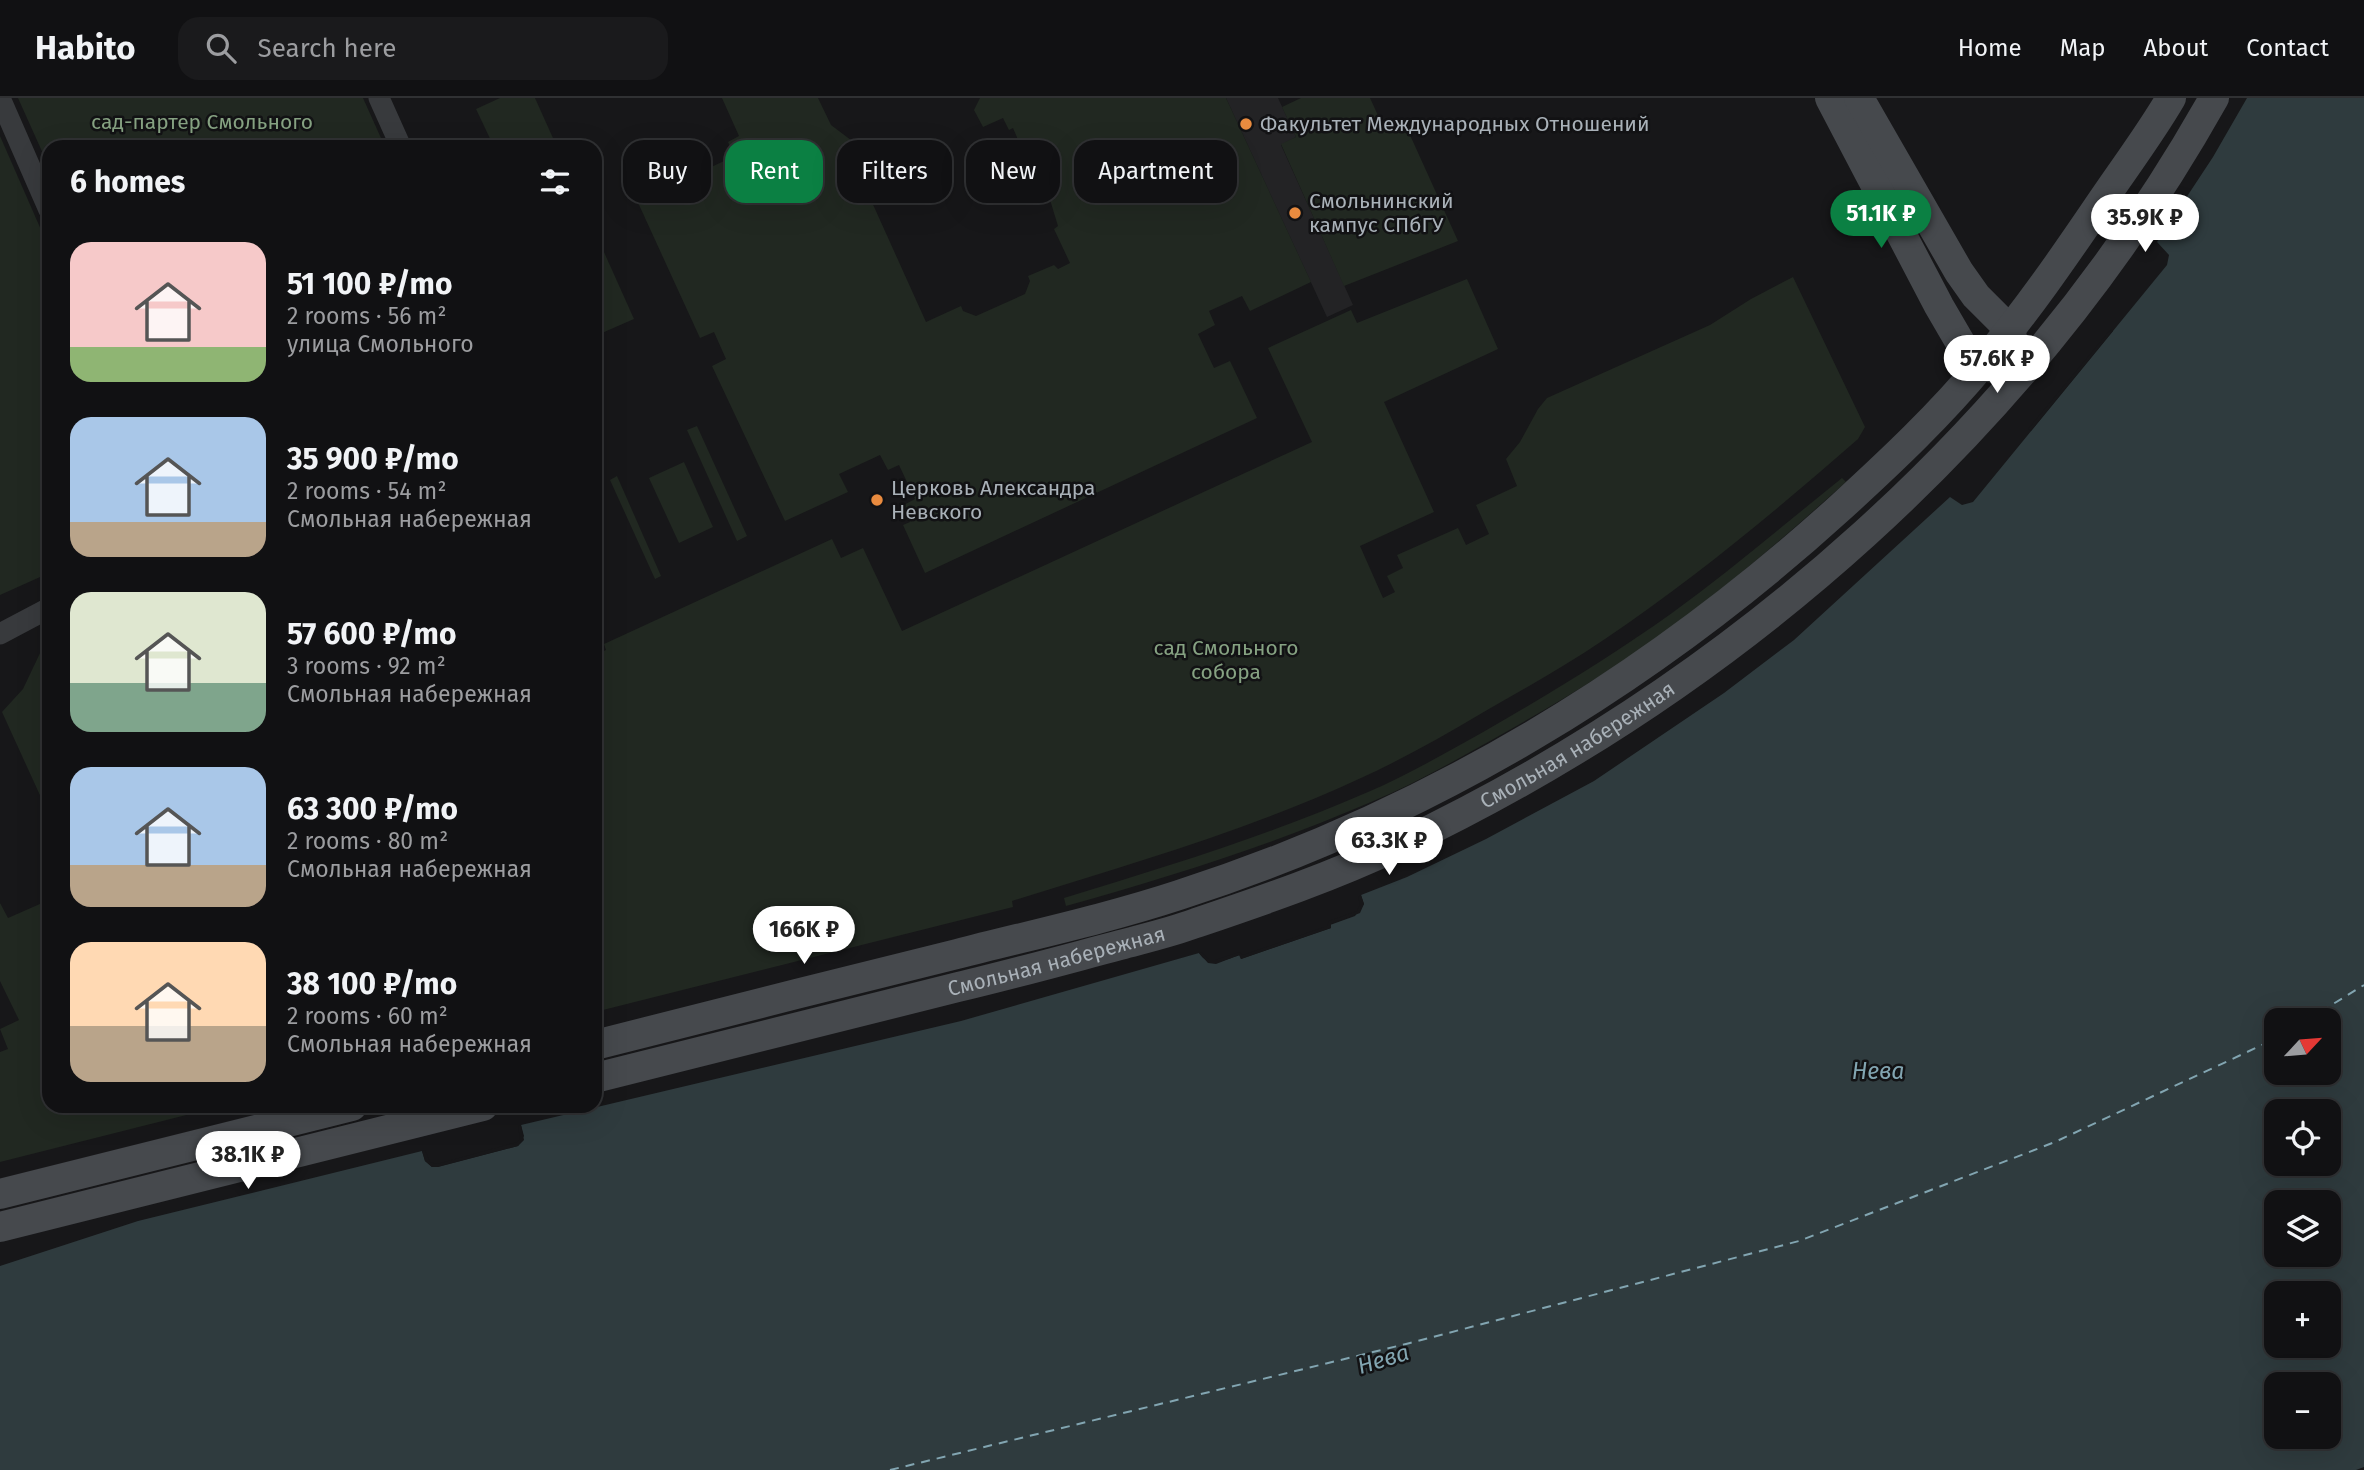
<!DOCTYPE html>
<meta charset="utf-8">
<style>
:root{--surface:#111113;--page:#1a1a1c;--text:#f1f3f6;--muted:#9c9da0;--line:#303133;--accent:#0b8043}
body{margin:0;font-family:"Fira Sans",sans-serif;background:var(--page);color:var(--text);height:100vh;display:flex;flex-direction:column;font-size:26px;white-space:nowrap}
*{box-sizing:border-box;margin:0}
p{font-size:23px;color:var(--muted)}
.icon{flex:none;width:38px;height:38px;fill:none;stroke:currentColor;stroke-width:2;stroke-linecap:round;stroke-linejoin:round}
.map{position:relative;flex:1;overflow:hidden}
.side{position:absolute;left:42px;top:42px;width:560px;height:973px;display:flex;flex-direction:column;background:var(--surface);border-radius:21px;box-shadow:0 7px 28px #0002,0 0 0 2px var(--line)}
.side>*{flex:none}
.hud{position:absolute;left:623px;top:42px;width:665px;height:63px;display:flex;gap:14px}
.needle{width:46px;rotate:64deg}
.fabs{position:absolute;left:2264px;top:910px;display:grid;gap:14px}
.fabs a{display:grid;place-items:center;width:77px;height:77px;border-radius:14px;background:var(--surface);box-shadow:0 7px 28px #0002,0 0 0 2px var(--line);font-size:35px}
.price{position:absolute;translate:-50% -60px;padding:0 16px;border-radius:24px;background:#fff;color:#222;font-size:23px;line-height:46px;filter:drop-shadow(0 2px 4px #0008)}
.price::after{content:'';position:absolute;left:50%;top:42px;width:21px;height:16px;margin-left:-10px;background:inherit;clip-path:polygon(0 0,100% 0,50% 100%)}
.price.current{background:var(--accent);color:#fff}
ul{padding:0;list-style:none}
li{display:flex;align-items:center;gap:21px;height:175px;padding:0 28px}
li span{display:grid;place-items:center;flex:none;width:196px;height:140px;border-radius:21px;color:#555}
li>.icon{margin-inline-start:auto}
span .icon{width:84px;height:84px;fill:#fffc;stroke-width:1}
li b{font-size:30px}
h2{display:flex;justify-content:space-between;align-items:center;height:84px;padding:0 28px;font-size:30px}
.pill{padding:0 24px;border-radius:21px;background:var(--surface);box-shadow:0 7px 28px #0002,0 0 0 2px var(--line);font-size:24px;line-height:63px}
.pill.current{background:var(--accent);color:#fff}
header{display:flex;align-items:center;gap:42px;box-sizing:border-box;height:98px;padding:0 35px;background:var(--surface);border-bottom:2px solid var(--line)}
header strong{font-size:33px}
nav{display:flex;gap:38px;margin-inline-start:auto;font-size:24px}
.search{width:490px;height:63px;background:var(--page);display:flex;align-items:center;gap:18px;box-sizing:border-box;padding:0 24px;border-radius:21px;color:var(--muted);font-size:26px}
.map>svg:first-child{display:block}
.built{fill:#232325}
.green{fill:#212821}
.water{fill:#2f3b3e;fill-rule:evenodd}
.pier{fill:#171719}
.lines{fill:none;stroke-linecap:round;stroke-linejoin:round}
.ferry{stroke:#82a5b1;stroke-width:2;stroke-dasharray:9 7;stroke-linecap:butt}
.street{stroke:#383a3d;stroke-width:21}
.secondary{stroke:#46494d;stroke-width:30}
.poi-dot{fill:#e98b3f;stroke:#121214;stroke-width:2.5}
.labels{text-anchor:middle;dominant-baseline:central;stroke-width:5;stroke-linejoin:round;paint-order:stroke}
.park-label{font-size:21px;fill:#86a282;stroke:#121214}
.poi-label{font-size:21px;fill:#a9b1b8;stroke:#121214;text-anchor:start}
.street-label{font-size:21px;fill:#a9b1b8;stroke:#121214}
.water-label{font-size:23px;font-style:italic;fill:#82a5b1;stroke:#121214}
</style>
<header>
<strong>Habito</strong>
<div class="search"><svg class="icon" aria-label="search" viewBox="0 0 24 24"><circle cx="10" cy="10" r="6"/><path d="M15 15l6 6"/></svg>Search here</div>
<nav><a>Home</a><a>Map</a><a>About</a><a>Contact</a></nav>
</header>
<div class="map">
<svg width="2364" height="1372" viewBox="0 0 2364 1372">
<rect width="100%" height="100%" fill="#171719"/>
<polygon class="built" points="1226,0 1278,0 1296,39 1281,47 1353,207 1327,219"/>
<g class="green">
<polygon points="18,0 363,0 385,49 49,49 49,69"/>
<polygon points="500,0 535,0 557,49 494,49 476,11"/>
<polygon points="722,0 818,0 831,27 876,61 886,82 866,91 926,224 961,208 963,213 976,218 1025,196 1030,183 1028,178 1054,167 1058,171 1070,165 1054,131 1058,128 1047,92 1026,60 1013,30 1009,32 1003,20 983,29 974,12 980,0 1226,0 1311,184 1250,213 1242,198 1209,213 1215,227 1198,236 1214,270 1230,263 1257,320 925,475 903,427 910,424 902,408 915,401 899,367 888,372 880,357 839,376 848,394 785,423 712,268 726,261 714,234 700,240 629,85 687,57 696,76 735,58 728,44 739,38"/>
<polygon points="1301,0 1370,0 1386,35 1405,26 1458,143 1344,188 1281,46 1296,39 1282,9"/>
<polygon points="0,38 49,150 49,475 0,497"/>
<polygon points="595,134 634,221 595,238"/>
<path d="M1793,179l72,150 -7,12c-81,71 -164,140 -253,200 -40,27 -81,50 -123,74 -39,23 -79,46 -121,65 -112,52 -231,86 -349,123l1,6 -418,105v-357l11,-5 -2,-6 228,-105 9,19 22,-10 39,83 410,-189 -44,-94 83,-38 6,13 110,-44 31,70 -114,53 50,110 -74,34 23,52 12,-6 -8,-16 16,-8 -6,-13 61,-27 8,17 23,-11 -13,-29 41,-19 -11,-27 14,-17 18,-33 9,-11 163,-73 41,-26z"/>
<polygon points="697,328 747,438 737,443 687,332"/>
<polygon points="684,364 713,429 679,445 649,380"/>
<polygon points="617,378 661,478 655,481 610,382"/>
<path d="M1842,380l4,4c-55,49 -111,98 -170,142 -57,42 -117,78 -179,113 -41,23 -83,47 -126,65 -99,43 -202,75 -305,104l-2,-8c102,-31 206,-63 304,-106 40,-17 79,-40 117,-61 64,-37 127,-75 187,-118 59,-43 114,-90 170,-135z"/>
<polygon points="49,550 49,717 2,614 23,591 41,553"/>
<polygon points="49,802 49,1008 222,1008 0,1064 0,954 8,951 0,931 19,922 0,883 0,805 8,820"/>
</g>
<path class="water" d="M2247,0h117v1369l-8,3h-2356v-204l138,-45 284,-70 3,10 7,6h6l80,-21 6,-10 -3,-11 440,-104 238,-68c10,16 26,7 41,2l1,4 90,-31 -1,-3 25,-9 9,-12 -3,-9 46,-18 79,-38 108,-58 130,-88 70,-53 156,-143 12,8 11,-3 194,-237 2,-10 -12,-13 56,-85zM2277,922h52v53h-52zM2277,1013h52v53h-52zM2277,1104h52v53h-52zM2277,1195h52v53h-52zM2277,1286h52v53h-52z"/>
<g class="pier">
<polygon points="2111,231 2113,233 2031,333 2028,331"/>
<polygon points="1361,797 1364,806 1360,815 1331,826 1331,830 1241,861 1239,857 1216,866 1208,865 1199,855 1202,854 1209,862 1215,862 1239,854 1243,857 1327,828 1329,823 1357,813 1360,806 1358,799"/>
<polygon points="521,1027 524,1042 518,1048 437,1069 432,1069 425,1063 422,1053 425,1052 430,1064 437,1066 517,1044 520,1041 518,1028"/>
</g>
<g class="lines">
<g class="ferry">
<polyline points="2307,922 2364,887"/>
<polyline points="890,1372 1410,1245 1799,1143 2055,1044 2277,940"/>
</g>
<g class="street">
<polyline points="0,0 49,112"/>
<polyline points="379,0 401,49"/>
<polyline points="0,536 49,510"/>
</g>
<g class="secondary">
<polyline points="1830,0 1939,208 1964,251 1981,268 2000,271"/>
<polyline points="1859,0 1959,174 1976,198 2010,232 2015,251"/>
<path d="M595,947c121,-31 241,-61 362,-91 74,-19 149,-35 222,-59 247,-79 472,-215 663,-389 49,-45 98,-91 141,-143 43,-51 81,-106 119,-162 23,-34 48,-67 69,-103"/>
<path id="s1" d="M595,980c121,-30 242,-61 363,-91 55,-13 109,-28 162,-42 26,-7 52,-13 76,-22 68,-23 138,-47 203,-78 338,-161 631,-419 815,-747"/>
<polyline points="0,1096 352,1008"/>
<polyline points="0,1129 483,1008"/>
</g>
</g>
<g class="poi-dot">
<circle cx="1246" cy="26" r="7"/>
<circle cx="1295" cy="115" r="7"/>
<circle cx="877" cy="402" r="7"/>
</g>
<g class="labels">
<g class="park-label">
<text x="202" y="24">сад-партер Смольного</text>
<text x="1226" y="550">сад Смольного<tspan x="1226" dy="24">собора</tspan></text>
</g>
<g class="poi-label">
<text x="1260" y="26">Факультет Международных Отношений</text>
<text x="1309" y="103">Смольнинский<tspan x="1309" dy="24">кампус СПбГУ</tspan></text>
<text x="891" y="390">Церковь Александра<tspan x="891" dy="24">Невского</tspan></text>
</g>
<g class="street-label">
<text stroke="none"><textPath href="#s1" startOffset="1043">Смольная набережная</textPath></text>
<text stroke="none"><textPath href="#s1" startOffset="476">Смольная набережная</textPath></text>
</g>
<g class="water-label">
<text x="1878" y="973">Нева</text>
<text transform="translate(1383 1261) rotate(-17)">Нева</text>
</g>
</g>
</svg>
<div class="fabs">
<a><svg class="needle" viewBox="-14 -14 28 28"><path d="M0-13l5 13h-10z" fill="#e53935"/><path d="M0 13l5-13h-10z" fill="#9c9da0"/></svg></a>
<a><svg class="icon" aria-label="locate" viewBox="0 0 24 24"><circle cx="12" cy="12" r="6"/><path d="M12 2v4M12 18v4M2 12h4M18 12h4"/></svg></a>
<a><svg class="icon" aria-label="layers" viewBox="0 0 24 24"><path d="M12 4l9 5-9 5-9-5zM3 14l9 5 9-5"/></svg></a>
<a>+</a>
<a>−</a>
</div>
<b class="price current" style="left:1881px;top:152px">51.1K ₽</b>
<b class="price" style="left:2145px;top:156px">35.9K ₽</b>
<b class="price" style="left:1997px;top:297px">57.6K ₽</b>
<b class="price" style="left:1389px;top:779px">63.3K ₽</b>
<b class="price" style="left:804px;top:868px">166K ₽</b>
<b class="price" style="left:248px;top:1093px">38.1K ₽</b>
<div class="hud">
<a class="pill">Buy</a>
<a class="pill current">Rent</a>
<a class="pill">Filters</a>
<a class="pill">New</a>
<a class="pill">Apartment</a>
</div>
<section class="side">
<h2>6 homes<svg class="icon" aria-label="filters" viewBox="0 0 24 24"><path d="M4 7h16M4 17h16"/><circle cx="9" cy="7" r="2"/><circle cx="15" cy="17" r="2"/></svg></h2>
<ul>
<li><span style="background:linear-gradient(#f6c9c9 75%,#8fb573 0)"><svg class="icon" aria-label="home" viewBox="0 0 24 24"><path d="M3 11l9-7 9 7M6 9v11h12V9"/></svg></span><div><b>51 100 ₽/mo</b><p>2 rooms · 56 m²</p><p>улица Смольного</p></div></li>
<li><span style="background:linear-gradient(#a9c7e8 75%,#b9a48a 0)"><svg class="icon" aria-label="home" viewBox="0 0 24 24"><path d="M3 11l9-7 9 7M6 9v11h12V9"/></svg></span><div><b>35 900 ₽/mo</b><p>2 rooms · 54 m²</p><p>Смольная набережная</p></div></li>
<li><span style="background:linear-gradient(#dfe7d0 65%,#7fa58c 0)"><svg class="icon" aria-label="home" viewBox="0 0 24 24"><path d="M3 11l9-7 9 7M6 9v11h12V9"/></svg></span><div><b>57 600 ₽/mo</b><p>3 rooms · 92 m²</p><p>Смольная набережная</p></div></li>
<li><span style="background:linear-gradient(#a9c7e8 70%,#b9a48a 0)"><svg class="icon" aria-label="home" viewBox="0 0 24 24"><path d="M3 11l9-7 9 7M6 9v11h12V9"/></svg></span><div><b>63 300 ₽/mo</b><p>2 rooms · 80 m²</p><p>Смольная набережная</p></div></li>
<li><span style="background:linear-gradient(#ffd9b3 60%,#b9a48a 0)"><svg class="icon" aria-label="home" viewBox="0 0 24 24"><path d="M3 11l9-7 9 7M6 9v11h12V9"/></svg></span><div><b>38 100 ₽/mo</b><p>2 rooms · 60 m²</p><p>Смольная набережная</p></div></li>
</ul>
</section>
</div>
